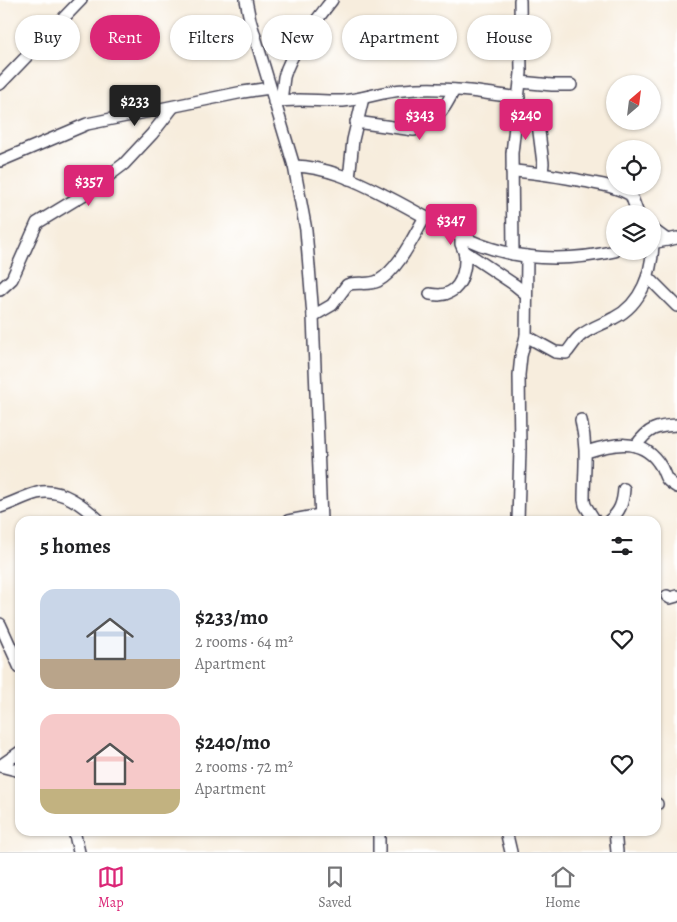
<!DOCTYPE html>
<meta charset="utf-8">
<style>
:root{--surface:#fff;--page:#f2f2f2;--text:#202124;--muted:#757577;--line:#e0e0e0;--accent:#db2777}
body{margin:0;font-family:Alegreya,serif;background:var(--page);color:var(--text);height:100vh;display:flex;flex-direction:column;font-size:19px;white-space:nowrap}
*{box-sizing:border-box;margin:0}
p{font-size:16px;color:var(--muted)}
.icon{flex:none;width:28px;height:28px;fill:none;stroke:currentColor;stroke-width:2;stroke-linecap:round;stroke-linejoin:round}
.map{position:relative;flex:1;overflow:hidden}
.drawer{position:absolute;left:15px;top:516px;width:646px;height:320px;display:flex;flex-direction:column;background:var(--surface);border-radius:15px;box-shadow:0 1px 4px #0004}
.drawer>*{flex:none}
.banner{position:absolute;left:15px;top:15px;width:648px;height:45px;display:flex;gap:10px}
.needle{width:32px;rotate:28deg}
.buttons{position:absolute;left:606px;top:75px;display:grid;gap:10px}
.buttons a{display:grid;place-items:center;width:55px;height:55px;border-radius:50%;background:var(--surface);box-shadow:0 1px 4px #0004;font-size:25px}
.price{position:absolute;translate:-50% -42px;padding:0 11px;border-radius:5px;background:var(--accent);color:#fff;font-size:16px;line-height:32px;filter:drop-shadow(0 1px 2px #0008)}
.price::after{content:'';position:absolute;left:50%;top:30px;width:15px;height:11px;margin-left:-8px;background:inherit;clip-path:polygon(0 0,100% 0,50% 100%)}
.price.active{background:#222;color:#fff}
ul{padding:0;list-style:none}
li{display:flex;align-items:center;gap:15px;height:125px;padding:0 25px}
li span{display:grid;place-items:center;flex:none;width:140px;height:100px;border-radius:15px;color:#555}
li>.icon{margin-inline-start:auto}
span .icon{width:60px;height:60px;fill:#fffc;stroke-width:1}
li b{font-size:21px}
h2{display:flex;justify-content:space-between;align-items:center;height:60px;padding:0 25px;font-size:21px}
.chip{padding:0 18px;border-radius:22px;background:var(--surface);box-shadow:0 1px 4px #0004;font-size:18px;line-height:45px}
.chip.active{background:var(--accent);color:#fff}
.tabs{display:flex;justify-content:space-around;align-items:center;height:70px;border-top:1px solid var(--line);background:var(--surface);font-size:14px;color:var(--muted)}
.tabs a{display:grid;justify-items:center;gap:2px}
.tabs .active{color:var(--accent)}
.map>svg:first-child{display:block}
.lines{fill:none;stroke-linecap:round;stroke-linejoin:round}
.minor-casing{stroke:#424053;stroke-width:14}
.minor{stroke:#fff;stroke-width:11}
</style>
<div class="map">
<svg width="677" height="852" viewBox="0 0 677 852">
<rect width="100%" height="100%" fill="#fff"/>
<filter id="ink" filterUnits="userSpaceOnUse"><feTurbulence type="fractalNoise" baseFrequency=".02" numOctaves="2"/><feDisplacementMap in="SourceGraphic" scale="10" xChannelSelector="R" yChannelSelector="G"/><feConvolveMatrix kernelMatrix="1 2 1 2 8 2 1 2 1" color-interpolation-filters="sRGB"/></filter>
<filter id="wash" filterUnits="userSpaceOnUse"><feTurbulence type="fractalNoise" baseFrequency=".0096" numOctaves="4" result="noise"/><feDisplacementMap in="SourceGraphic" scale="20" xChannelSelector="R" yChannelSelector="G"/><feGaussianBlur stdDeviation="1.12" result="paint"/><feColorMatrix in="noise" values="0 0 0 0 0 0 0 0 0 0 0 0 0 0 0 0 0 1.4 0 .05"/><feComposite in="paint" operator="in"/></filter>
<g filter="url(#wash)">
<rect width="100%" height="100%" fill="#f7eddd"/>
</g>
<g filter="url(#ink)">
<g class="lines">
<defs>
<g id="minor">
<polyline points="246,0 250,20 294,166 306,230 313,316 321,521"/>
<polyline points="520,82 552,85 571,85"/>
<polyline points="0,84 81,0"/>
<path d="M281,101c1,-8 2,-16 3,-24 7,-26 32,-56 48,-77"/>
<path d="M274,102c23,-5 46,0 69,-1 21,-2 40,-10 61,-11 38,-4 77,2 115,8"/>
<polyline points="518,106 529,110 537,116 543,163 542,174"/>
<path d="M356,122l58,8c5,-4 9,-5 14,-8 13,-5 20,-21 26,-32"/>
<polyline points="0,161 87,124 243,92 270,88"/>
<path d="M294,166c33,1 61,14 90,29 29,14 56,32 85,45 46,21 98,22 146,11"/>
<path d="M512,171c22,1 44,5 66,9 18,4 36,5 53,15l7,19"/>
<polyline points="349,179 353,140 363,98"/>
<polyline points="652,229 667,240"/>
<polyline points="461,236 461,244 464,251 515,285 526,294"/>
<polyline points="652,243 677,238"/>
<polyline points="513,254 512,153 521,73 520,0"/>
<polyline points="648,277 677,306"/>
<polyline points="0,290 12,279 37,223 83,195 124,164 152,134 173,107"/>
<path d="M430,294c7,1 13,2 20,-2 13,-6 17,-29 14,-41"/>
<path d="M313,316l19,-11 15,-20c10,-4 21,1 31,-4 21,-12 35,-44 47,-64"/>
<path d="M526,336l29,16 11,1c5,-5 8,-12 14,-17 10,-8 23,-12 34,-18 28,-14 38,-46 39,-75"/>
<path d="M581,420c7,30 3,51 3,80l1,5 10,16"/>
<path d="M636,446c12,-18 21,-20 41,-21"/>
<path d="M586,452c26,-8 54,-15 72,10 10,13 2,15 19,25"/>
<path d="M0,507c13,-4 25,-11 37,-14 24,-6 47,13 63,28"/>
<polyline points="288,521 320,515"/>
<polyline points="518,521 520,448 519,375 521,356 526,336 527,256"/>
<path d="M609,521c11,-9 14,-18 15,-32"/>
<polyline points="667,596 670,598 677,596"/>
<polyline points="0,624 20,668"/>
<polyline points="0,766 20,752"/>
<polyline points="0,766 20,771"/>
<polyline points="656,804 657,804"/>
<polyline points="74,831 79,852"/>
<polyline points="506,831 511,852"/>
<polyline points="615,831 617,852"/>
<polyline points="379,852 379,831"/>
</g>
</defs>
<use href="#minor" class="minor-casing"/>
<use href="#minor" class="minor"/>
</g>
</g>
</svg>
<div class="buttons">
<a><svg class="needle" viewBox="-14 -14 28 28"><path d="M0-13l5 13h-10z" fill="#e53935"/><path d="M0 13l5-13h-10z" fill="#757577"/></svg></a>
<a><svg class="icon" aria-label="locate" viewBox="0 0 24 24"><circle cx="12" cy="12" r="6"/><path d="M12 2v4M12 18v4M2 12h4M18 12h4"/></svg></a>
<a><svg class="icon" aria-label="layers" viewBox="0 0 24 24"><path d="M12 4l9 5-9 5-9-5zM3 14l9 5 9-5"/></svg></a>
</div>
<b class="price active" style="left:135px;top:127px">$233</b>
<b class="price" style="left:420px;top:141px">$343</b>
<b class="price" style="left:526px;top:141px">$240</b>
<b class="price" style="left:89px;top:207px">$357</b>
<b class="price" style="left:451px;top:246px">$347</b>
<div class="banner">
<a class="chip">Buy</a>
<a class="chip active">Rent</a>
<a class="chip">Filters</a>
<a class="chip">New</a>
<a class="chip">Apartment</a>
<a class="chip">House</a>
</div>
<section class="drawer">
<h2>5 homes<svg class="icon" aria-label="filters" viewBox="0 0 24 24"><path d="M4 7h16M4 17h16"/><circle cx="9" cy="7" r="2"/><circle cx="15" cy="17" r="2"/></svg></h2>
<ul>
<li><span style="background:linear-gradient(#c9d6e8 70%,#b9a48a 0)"><svg class="icon" aria-label="home" viewBox="0 0 24 24"><path d="M3 11l9-7 9 7M6 9v11h12V9"/></svg></span><div><b>$233/mo</b><p>2 rooms · 64 m²</p><p>Apartment</p></div><svg class="icon" aria-label="heart" viewBox="0 0 24 24"><path d="M12 20l-8-8c-3-5 5-10 8-4 3-6 11-1 8 4z"/></svg></li>
<li><span style="background:linear-gradient(#f6c9c9 75%,#c2b280 0)"><svg class="icon" aria-label="home" viewBox="0 0 24 24"><path d="M3 11l9-7 9 7M6 9v11h12V9"/></svg></span><div><b>$240/mo</b><p>2 rooms · 72 m²</p><p>Apartment</p></div><svg class="icon" aria-label="heart" viewBox="0 0 24 24"><path d="M12 20l-8-8c-3-5 5-10 8-4 3-6 11-1 8 4z"/></svg></li>
</ul>
</section>
</div>
<nav class="tabs">
<a class="active"><svg class="icon" aria-label="map" viewBox="0 0 24 24"><path d="M3 6l6-2 6 2 6-2v14l-6 2-6-2-6 2zM9 4v14M15 6v14"/></svg>Map</a>
<a><svg class="icon" aria-label="saved" viewBox="0 0 24 24"><path d="M7 4h10v16l-5-4-5 4z"/></svg>Saved</a>
<a><svg class="icon" aria-label="home" viewBox="0 0 24 24"><path d="M3 11l9-7 9 7M6 9v11h12V9"/></svg>Home</a>
</nav>
